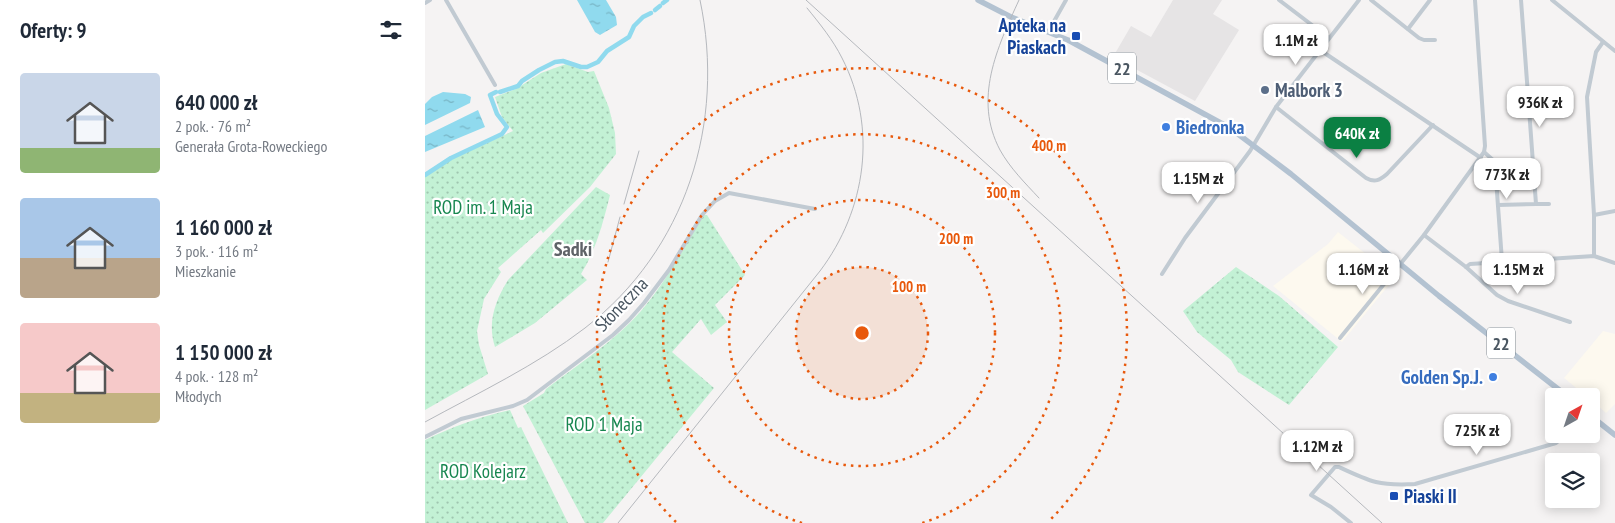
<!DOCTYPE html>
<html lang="pl">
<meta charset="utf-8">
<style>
:root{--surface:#fff;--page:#f2f2f3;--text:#1f2937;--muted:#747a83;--accent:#0b8043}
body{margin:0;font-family:"PT Sans Narrow",sans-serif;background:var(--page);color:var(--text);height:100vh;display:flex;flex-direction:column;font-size:19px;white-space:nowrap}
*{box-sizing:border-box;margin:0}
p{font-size:16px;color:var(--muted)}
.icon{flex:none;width:28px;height:28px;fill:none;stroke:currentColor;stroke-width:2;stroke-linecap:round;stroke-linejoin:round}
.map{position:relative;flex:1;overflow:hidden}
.panel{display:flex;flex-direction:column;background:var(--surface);width:425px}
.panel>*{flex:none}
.needle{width:32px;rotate:40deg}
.fabs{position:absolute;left:1120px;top:388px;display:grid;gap:10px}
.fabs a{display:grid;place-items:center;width:55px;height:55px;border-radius:5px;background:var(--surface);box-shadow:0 2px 12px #0003;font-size:25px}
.price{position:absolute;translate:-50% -42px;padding:0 11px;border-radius:10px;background:#fff;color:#222;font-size:16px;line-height:32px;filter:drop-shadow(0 1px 2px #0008)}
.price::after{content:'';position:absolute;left:50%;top:30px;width:15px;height:11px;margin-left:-8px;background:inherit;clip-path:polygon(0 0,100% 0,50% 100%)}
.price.current{background:var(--accent);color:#fff}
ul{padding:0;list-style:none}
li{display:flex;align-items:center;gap:15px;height:125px;padding:0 20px}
li span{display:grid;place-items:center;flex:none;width:140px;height:100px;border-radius:5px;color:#555}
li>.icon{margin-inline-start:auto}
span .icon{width:60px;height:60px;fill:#fffc;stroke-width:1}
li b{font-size:21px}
h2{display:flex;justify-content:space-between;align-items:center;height:60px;padding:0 20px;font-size:21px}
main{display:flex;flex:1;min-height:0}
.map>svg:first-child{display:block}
.commercial{fill:#fdf9ef}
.education{fill:#e6e4e5}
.green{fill:url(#green-dots)}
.water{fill:url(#water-ripples)}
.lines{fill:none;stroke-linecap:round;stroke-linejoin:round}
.canal{stroke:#90daee;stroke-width:4.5}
.street{stroke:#c1cad2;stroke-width:4}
.primary{stroke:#b3c2d1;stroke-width:5.5}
.rail{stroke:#b5b8bd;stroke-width:1}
.ring{fill:none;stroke:#e8590c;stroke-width:2.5;stroke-dasharray:2.5 5}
.transit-dot{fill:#1a4fb4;stroke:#fff;stroke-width:2}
.service-dot{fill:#5c6f8a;stroke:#fff;stroke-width:2}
.shop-dot{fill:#3f7fe0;stroke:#fff;stroke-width:2}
.labels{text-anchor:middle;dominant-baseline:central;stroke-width:4.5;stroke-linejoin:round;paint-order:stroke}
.shield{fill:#fff;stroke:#808990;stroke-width:1}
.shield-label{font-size:18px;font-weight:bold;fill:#4a5661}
.transit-label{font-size:19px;font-weight:bold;fill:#164399;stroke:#fff;text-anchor:end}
.service-label{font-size:19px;font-weight:bold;fill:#4e5e75;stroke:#fff;text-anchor:start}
.shop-label{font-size:19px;font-weight:bold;fill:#366cbe;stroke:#fff;text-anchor:start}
.park-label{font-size:19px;fill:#17864f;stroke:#fff}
.street-label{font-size:19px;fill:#4a5661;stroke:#fff}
.neighbourhood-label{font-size:20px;font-weight:bold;fill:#5f6368;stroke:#fff}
.centre{fill:#e8590c;stroke:#fff;stroke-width:2.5}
.ring-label{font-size:15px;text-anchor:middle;font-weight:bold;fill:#e8590c;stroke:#fff;stroke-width:4.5;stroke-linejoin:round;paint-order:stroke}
</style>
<main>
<section class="panel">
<h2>Oferty: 9<svg class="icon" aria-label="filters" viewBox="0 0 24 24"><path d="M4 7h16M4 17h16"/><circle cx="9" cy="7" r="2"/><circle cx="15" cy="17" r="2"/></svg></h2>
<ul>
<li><span style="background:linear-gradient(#c9d6e8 75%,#8fb573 0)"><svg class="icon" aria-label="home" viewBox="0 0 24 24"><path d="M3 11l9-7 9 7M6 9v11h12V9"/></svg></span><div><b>640 000 zł</b><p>2 pok. · 76 m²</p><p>Generała Grota-Roweckiego</p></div></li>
<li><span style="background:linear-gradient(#a9c7e8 60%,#b9a48a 0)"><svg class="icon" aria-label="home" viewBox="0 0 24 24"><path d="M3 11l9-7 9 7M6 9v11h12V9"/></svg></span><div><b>1 160 000 zł</b><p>3 pok. · 116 m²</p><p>Mieszkanie</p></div></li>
<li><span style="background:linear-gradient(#f6c9c9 70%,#c2b280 0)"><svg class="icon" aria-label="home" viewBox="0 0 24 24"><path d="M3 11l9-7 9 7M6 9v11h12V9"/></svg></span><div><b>1 150 000 zł</b><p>4 pok. · 128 m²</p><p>Młodych</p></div></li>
</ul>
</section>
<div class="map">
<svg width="1190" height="523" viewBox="0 0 1190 523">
<defs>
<pattern id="green-dots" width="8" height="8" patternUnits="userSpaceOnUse" patternTransform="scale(1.25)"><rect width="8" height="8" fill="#c3f1d5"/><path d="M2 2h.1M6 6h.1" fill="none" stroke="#a0c6b0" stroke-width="1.8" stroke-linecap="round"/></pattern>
<pattern id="water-ripples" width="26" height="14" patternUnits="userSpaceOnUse" patternTransform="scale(1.25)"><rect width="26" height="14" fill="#90daee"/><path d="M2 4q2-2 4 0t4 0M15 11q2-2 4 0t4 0" fill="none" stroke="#78b4c4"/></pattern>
</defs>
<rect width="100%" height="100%" fill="#f5f3f3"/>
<g class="commercial">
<polygon points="913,232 960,269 961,264 973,274 917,342 848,286 903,244"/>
<polygon points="1178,331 1190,334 1190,404 1181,413 1166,400 1166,396 1161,396 1139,378"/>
</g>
<polygon class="education" points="748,0 797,0 788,14 814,30 770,101 688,57 706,26 726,37"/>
<g class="green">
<polygon points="141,64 163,72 169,71 184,108 190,133 191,154 165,187 118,233 116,230 73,268 76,272 59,299 52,331 54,345 63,374 0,410 0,175 27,159 88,131 77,117 70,97 91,89 116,73"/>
<path d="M171,187l14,8c-7,28 -14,55 -29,79l6,6 -52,43 -40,24c-8,-24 0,-46 13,-67z"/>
<path d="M279,215h3l38,60 -30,30 12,17 -16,13 -10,-16 -29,33 42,36 -111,135h-18l-62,-117 21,-13 2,-4c32,-25 68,-47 95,-78 25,-29 43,-64 63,-96z"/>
<polygon points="811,267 854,296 913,347 864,405 813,372 806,360 772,332 758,311"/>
<path d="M85,410l8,18 3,-1 47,96h-143v-83c29,-14 54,-23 85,-30z"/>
</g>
<g class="water">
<polygon points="152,0 181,0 191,17 192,25 175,35 170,32"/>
<polygon points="18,92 40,94 46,97 45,103 0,125 0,104 7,97"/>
<polygon points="53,110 60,127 0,152 0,136"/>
</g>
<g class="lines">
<g class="canal">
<polyline points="238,3 242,0"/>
<polyline points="230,10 235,6"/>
<polyline points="75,92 93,86 97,81 114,70 130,62 138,61 156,67 162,67 173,62 182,51 204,37 209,26 218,17 226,13"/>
<polyline points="0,175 26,158 77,134 82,127 72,114 65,95 71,92"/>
</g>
<g class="street">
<polyline points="21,0 70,85"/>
<polyline points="854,0 904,38"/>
<polyline points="946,0 994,38 999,40 1010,40"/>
<polyline points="1127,0 1190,51"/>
<polyline points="0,3 5,0"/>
<polyline points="983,29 1005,0"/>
<polyline points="623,32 641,0"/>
<polyline points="895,50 1056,158"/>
<path d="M851,107l90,71c9,5 14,2 21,-4l46,-49"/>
<polyline points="1059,152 1068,160 1070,165 1077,261"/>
<polyline points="1111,204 1124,204"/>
<polyline points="1073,205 1111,204 1096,0"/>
<polyline points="1169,215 1190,211"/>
<polyline points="999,235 1041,267 1072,295 1083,301 1145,322"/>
<polyline points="1169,256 1169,215 1162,97 1171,52 1178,42"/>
<polyline points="1041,267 1045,264 1169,256 1190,263"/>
<polyline points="737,274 760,238 825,151 851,107 934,0"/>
<polyline points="915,338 999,235 1059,152 1060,146 1050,0"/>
<polyline points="0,437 36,419 88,406 102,400 188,335 204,320 219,303 244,270 277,215 290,201 304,193 390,209"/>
<path d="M926,523l-20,-16 -20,-12 24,-28h4c32,15 40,19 76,17l141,-41 11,-9"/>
</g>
<g class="primary">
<polyline points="553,0 586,17 643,40 805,128 866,174 1014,296 1142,396"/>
<polyline points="1166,416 1190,435"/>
</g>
<g class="rail">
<polyline points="381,0 957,523"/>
<path d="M594,0c-22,48 -46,99 -19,150 10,18 25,33 39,48"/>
<polyline points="199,204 214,151"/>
<polyline points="183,262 195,217"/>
<path d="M0,422c53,-29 112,-57 160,-94 101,-78 141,-205 115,-328"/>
<path d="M193,523l202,-252c46,-61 58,-143 22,-213 -9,-18 -22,-34 -35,-50"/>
</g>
</g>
<circle cx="437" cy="333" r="66" fill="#e8590c" fill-opacity=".12"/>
<g class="ring">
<circle cx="437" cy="333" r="66"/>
<circle cx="437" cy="333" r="133"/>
<path d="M377 523A199 199 0 1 1 497 523"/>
<path d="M251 522A265 265 0 1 1 623 522"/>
</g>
<g class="transit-dot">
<rect x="646" y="31" width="10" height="10" rx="2.5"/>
<rect x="964" y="491" width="10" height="10" rx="2.5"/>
</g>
<circle class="service-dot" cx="840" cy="90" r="5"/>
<g class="shop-dot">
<circle cx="741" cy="127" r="5"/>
<circle cx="1068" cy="377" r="5"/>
</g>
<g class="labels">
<g class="shield">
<rect x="683" y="52.5" width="28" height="31" rx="4"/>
<rect x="1062" y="327.5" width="28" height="31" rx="4"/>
</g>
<g class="shield-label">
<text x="697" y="68">22</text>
<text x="1076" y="343">22</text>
</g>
<g class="transit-label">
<text x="641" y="25">Apteka na<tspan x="641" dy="22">Piaskach</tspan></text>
<text x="979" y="496" text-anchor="start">Piaski II</text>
</g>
<g class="service-label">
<text x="850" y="90">Malbork 3</text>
</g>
<g class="shop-label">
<text x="751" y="127">Biedronka</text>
<text x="1058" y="377" text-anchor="end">Golden Sp.J.</text>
</g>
<g class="park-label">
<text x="58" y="207">ROD im. 1 Maja</text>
<text x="179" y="424">ROD 1 Maja</text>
<text x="58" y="471">ROD Kolejarz</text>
</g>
<g class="street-label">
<text transform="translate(196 304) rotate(-46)">Słoneczna</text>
</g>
<g class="neighbourhood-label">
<text x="148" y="249">Sadki</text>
</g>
</g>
<circle cx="437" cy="333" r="8" class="centre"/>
<g class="ring-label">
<text x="624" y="151">400 m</text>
<text x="578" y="198">300 m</text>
<text x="531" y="244">200 m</text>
<text x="484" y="292">100 m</text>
</g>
</svg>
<div class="fabs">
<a><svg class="needle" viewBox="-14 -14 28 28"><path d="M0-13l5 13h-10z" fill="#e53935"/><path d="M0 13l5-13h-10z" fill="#747a83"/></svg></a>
<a><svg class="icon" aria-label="layers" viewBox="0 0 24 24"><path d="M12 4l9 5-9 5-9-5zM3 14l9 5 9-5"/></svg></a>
</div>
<b class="price" style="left:871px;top:66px">1.1M zł</b>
<b class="price" style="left:1115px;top:128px">936K zł</b>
<b class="price current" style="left:932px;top:159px">640K zł</b>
<b class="price" style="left:1082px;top:200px">773K zł</b>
<b class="price" style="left:773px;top:204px">1.15M zł</b>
<b class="price" style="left:938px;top:295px">1.16M zł</b>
<b class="price" style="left:1093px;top:295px">1.15M zł</b>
<b class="price" style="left:1052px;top:456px">725K zł</b>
<b class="price" style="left:892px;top:472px">1.12M zł</b>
</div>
</main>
